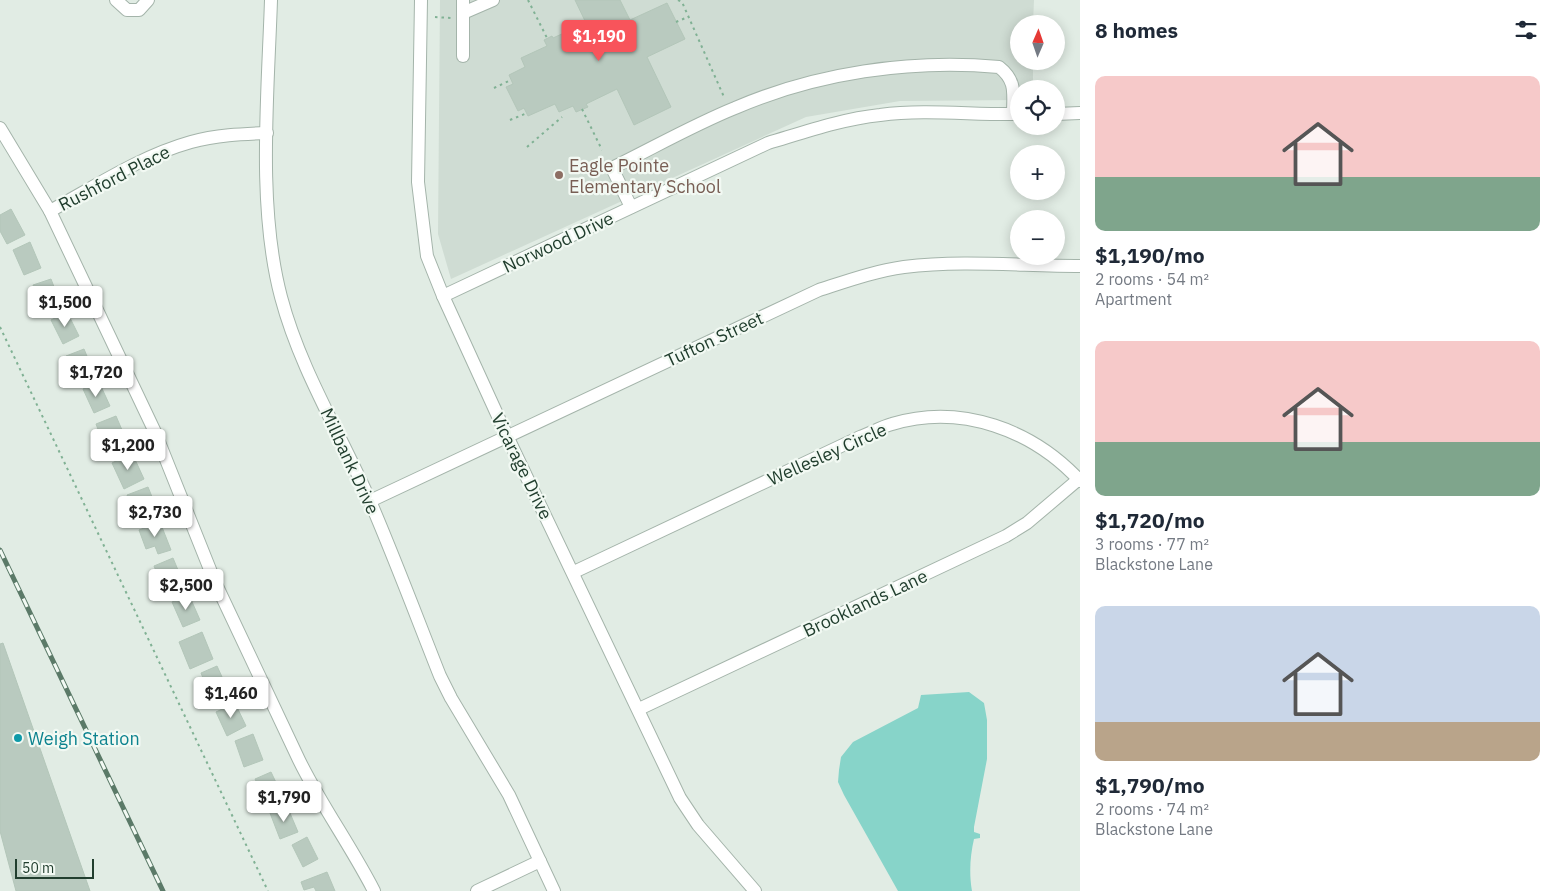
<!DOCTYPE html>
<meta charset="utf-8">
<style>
:root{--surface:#fff;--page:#f6f6f7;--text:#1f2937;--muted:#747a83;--accent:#f8545b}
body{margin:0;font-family:"IBM Plex Sans",sans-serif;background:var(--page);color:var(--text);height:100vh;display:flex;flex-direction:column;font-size:19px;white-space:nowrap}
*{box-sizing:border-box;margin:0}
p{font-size:16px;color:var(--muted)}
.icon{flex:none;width:28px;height:28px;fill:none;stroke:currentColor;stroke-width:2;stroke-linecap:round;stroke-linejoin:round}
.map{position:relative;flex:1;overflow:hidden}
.panel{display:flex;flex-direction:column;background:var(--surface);width:475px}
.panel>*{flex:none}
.needle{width:32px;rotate:2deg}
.controls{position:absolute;left:1010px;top:15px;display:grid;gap:10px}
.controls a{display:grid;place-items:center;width:55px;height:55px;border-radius:50%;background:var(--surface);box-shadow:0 2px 12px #0003;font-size:25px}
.scale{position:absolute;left:15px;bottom:12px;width:79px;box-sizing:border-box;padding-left:5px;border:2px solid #213e2e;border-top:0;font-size:14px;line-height:18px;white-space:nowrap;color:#213e2e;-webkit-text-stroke:4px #f2f9f3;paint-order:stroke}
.price{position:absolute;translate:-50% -42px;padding:0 11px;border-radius:5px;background:#fff;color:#222;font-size:16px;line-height:32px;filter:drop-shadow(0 1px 2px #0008)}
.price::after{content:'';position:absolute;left:50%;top:30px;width:15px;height:11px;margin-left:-8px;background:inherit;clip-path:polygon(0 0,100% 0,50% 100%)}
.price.active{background:var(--accent);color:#fff}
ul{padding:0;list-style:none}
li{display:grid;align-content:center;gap:10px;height:265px;padding:0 15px}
li span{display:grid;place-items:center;height:155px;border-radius:10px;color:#555}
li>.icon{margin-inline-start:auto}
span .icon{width:90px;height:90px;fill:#fffc;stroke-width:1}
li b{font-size:21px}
h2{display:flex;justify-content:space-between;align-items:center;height:60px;padding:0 15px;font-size:21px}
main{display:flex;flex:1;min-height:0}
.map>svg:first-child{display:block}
.built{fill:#cfdcd3}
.water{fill:#87d4c9}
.building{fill:#b9cabf;stroke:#b3c6b9}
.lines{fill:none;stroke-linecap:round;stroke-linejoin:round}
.minor-casing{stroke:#a4b4aa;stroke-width:14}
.path{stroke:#80b194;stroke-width:2;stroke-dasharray:2.5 4;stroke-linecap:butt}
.minor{stroke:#fff;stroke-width:12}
.rail-casing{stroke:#5b7a68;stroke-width:5}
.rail{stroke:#f2f9f3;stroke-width:3;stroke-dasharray:9;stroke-linecap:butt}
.education-dot{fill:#8d6e63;stroke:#f2f9f3;stroke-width:2}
.culture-dot{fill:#0f9aa8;stroke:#f2f9f3;stroke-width:2}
.labels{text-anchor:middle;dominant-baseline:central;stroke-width:4.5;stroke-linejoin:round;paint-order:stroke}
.education-label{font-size:18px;fill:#785e54;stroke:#f2f9f3;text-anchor:start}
.street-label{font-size:18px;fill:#213e2e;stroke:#f2f9f3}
.culture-label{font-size:18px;fill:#0d838f;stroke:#f2f9f3;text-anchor:start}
</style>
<main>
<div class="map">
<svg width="1080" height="891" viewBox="0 0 1080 891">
<rect width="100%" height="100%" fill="#e1ece4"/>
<polygon class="built" points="440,0 1034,0 1033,24 1019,24 1019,61 1033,61 1033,89 1019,89 1019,100 900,101 806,117 451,279 438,234"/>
<path class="water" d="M969,692l15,11 3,17v39l-13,68v5l6,2v4l-6,1c-4,17 -5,35 -2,52h-74l-54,-96 -6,-13 1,-12 2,-13 12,-15 65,-34 3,-13z"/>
<g class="building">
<polygon points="575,0 620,0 630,20 667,3 685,39 647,57 671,107 634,125 617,89 586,104 588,107 576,112 573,106 559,112 555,104 528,116 524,108 518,111 506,87 513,84 509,75 525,67 521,58 547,46 544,40 552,36 553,38 586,23"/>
<polygon points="11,209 25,235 7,244 0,231 0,215"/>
<polygon points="30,242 41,268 24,275 13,250"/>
<polygon points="51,279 61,305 43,311 33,285"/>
<polygon points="67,312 79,336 63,344 51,320"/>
<polygon points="84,349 94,373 77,380 66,356"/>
<polygon points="99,382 110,406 94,413 83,389"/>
<polygon points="116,416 128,444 107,453 96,424"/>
<polygon points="132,453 144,479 124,489 112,463"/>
<polygon points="148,487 159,514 138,523 127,495"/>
<polygon points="160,522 171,550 158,554 155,546 146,549 139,530"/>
<polygon points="173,558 185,587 166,595 154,566"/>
<polygon points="189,595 200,620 183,627 172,602"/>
<polygon points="202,632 213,659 190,669 179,642"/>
<polygon points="3,643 90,891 16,891 0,831 0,644"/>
<polygon points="217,666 228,690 211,698 201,673"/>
<polygon points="235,703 246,726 227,736 216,712"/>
<polygon points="253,734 263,760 244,767 235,741"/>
<polygon points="271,772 282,795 266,802 255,779"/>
<polygon points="287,806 298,832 280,839 270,813"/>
<polygon points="307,837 318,859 303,867 292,845"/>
<polygon points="327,872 335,891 316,891 314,887 304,890 301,882"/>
</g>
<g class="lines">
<defs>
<g id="minor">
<polyline points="116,0 127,10 139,10 148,0"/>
<path d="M271,0c-3,94 -14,206 10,297 19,72 59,136 89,204 25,58 47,117 70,175l11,22 58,97 45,96"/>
<polyline points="421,0 418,182 427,256 443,296 507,436 680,798 698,825 755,891"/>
<polyline points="463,0 463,56"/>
<polyline points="463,13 493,0"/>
<polyline points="1056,114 1080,113"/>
<path d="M0,128l50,83 105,221 60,150 84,178c22,45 52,86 75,131"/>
<path d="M631,207l-19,-39c41,-20 81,-43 123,-60 81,-35 175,-49 264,-41 18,14 14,27 14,47"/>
<path d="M50,211c46,-25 91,-55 141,-69 25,-7 51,-8 76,-9"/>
<path d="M443,296l325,-153c37,-11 74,-24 112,-28 46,-6 92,0 139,-1"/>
<path d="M370,501l449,-211c28,-9 56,-19 85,-23 58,-7 118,-1 176,-1"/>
<path d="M574,572l286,-135c11,-4 21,-10 32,-13 69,-21 141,6 188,57"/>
<polyline points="639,709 1006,536 1027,523 1080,478"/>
<polyline points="477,891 540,861"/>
</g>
</defs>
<use href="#minor" class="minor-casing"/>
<g class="path">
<polyline points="528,0 547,38"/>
<polyline points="678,0 682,2 724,97"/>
<polyline points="435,17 452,18"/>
<polyline points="676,22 688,17"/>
<polyline points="494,88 511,80"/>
<polyline points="582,109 602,150"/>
<polyline points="510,120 527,113"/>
<polyline points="527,147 562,117"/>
<polyline points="0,327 268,891"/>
</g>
<use href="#minor" class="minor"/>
<defs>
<polyline id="rail" points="0,550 163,891"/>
</defs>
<use href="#rail" class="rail-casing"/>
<use href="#rail" class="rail"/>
</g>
<circle class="education-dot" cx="559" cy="175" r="5"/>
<circle class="culture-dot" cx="18" cy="738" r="5"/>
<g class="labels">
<g class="education-label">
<text x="569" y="165">Eagle Pointe<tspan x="569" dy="21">Elementary School</tspan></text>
</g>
<g class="street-label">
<text transform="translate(114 178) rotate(-27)">Rushford Place</text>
<text transform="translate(558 242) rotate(-25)">Norwood Drive</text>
<text transform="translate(714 339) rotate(-25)">Tufton Street</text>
<text transform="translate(827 454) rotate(-24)">Wellesley Circle</text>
<text transform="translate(350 461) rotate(65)">Millbank Drive</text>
<text transform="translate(522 466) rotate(64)">Vicarage Drive</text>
<text transform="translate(865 603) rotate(-25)">Brooklands Lane</text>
</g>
<g class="culture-label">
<text x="28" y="738">Weigh Station</text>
</g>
</g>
</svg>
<div class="controls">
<a><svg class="needle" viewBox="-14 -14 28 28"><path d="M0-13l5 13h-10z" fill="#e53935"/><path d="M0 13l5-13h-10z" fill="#747a83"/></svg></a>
<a><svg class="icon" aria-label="locate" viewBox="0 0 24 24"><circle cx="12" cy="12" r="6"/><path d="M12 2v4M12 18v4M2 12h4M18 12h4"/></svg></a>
<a>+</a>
<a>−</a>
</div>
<div class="scale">50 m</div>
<b class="price active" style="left:599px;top:62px">$1,190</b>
<b class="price" style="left:65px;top:328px">$1,500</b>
<b class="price" style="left:96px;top:398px">$1,720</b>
<b class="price" style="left:128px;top:471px">$1,200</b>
<b class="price" style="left:155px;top:538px">$2,730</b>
<b class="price" style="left:186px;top:611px">$2,500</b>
<b class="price" style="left:231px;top:719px">$1,460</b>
<b class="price" style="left:284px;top:823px">$1,790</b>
</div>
<section class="panel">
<h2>8 homes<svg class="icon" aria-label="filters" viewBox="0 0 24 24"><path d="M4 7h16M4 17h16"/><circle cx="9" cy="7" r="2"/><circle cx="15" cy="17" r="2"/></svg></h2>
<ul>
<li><span style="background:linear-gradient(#f6c9c9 65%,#7fa58c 0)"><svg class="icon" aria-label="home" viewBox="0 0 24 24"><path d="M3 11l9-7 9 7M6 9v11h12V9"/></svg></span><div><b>$1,190/mo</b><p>2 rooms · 54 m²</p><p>Apartment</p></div></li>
<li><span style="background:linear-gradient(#f6c9c9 65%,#7fa58c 0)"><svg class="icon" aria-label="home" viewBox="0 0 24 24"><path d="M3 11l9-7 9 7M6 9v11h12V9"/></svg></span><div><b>$1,720/mo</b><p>3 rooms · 77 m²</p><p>Blackstone Lane</p></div></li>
<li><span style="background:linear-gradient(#c9d6e8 75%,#b9a48a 0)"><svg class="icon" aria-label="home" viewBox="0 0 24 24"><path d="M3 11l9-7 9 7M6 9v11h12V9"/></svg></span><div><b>$1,790/mo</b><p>2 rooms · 74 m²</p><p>Blackstone Lane</p></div></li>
</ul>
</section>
</main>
